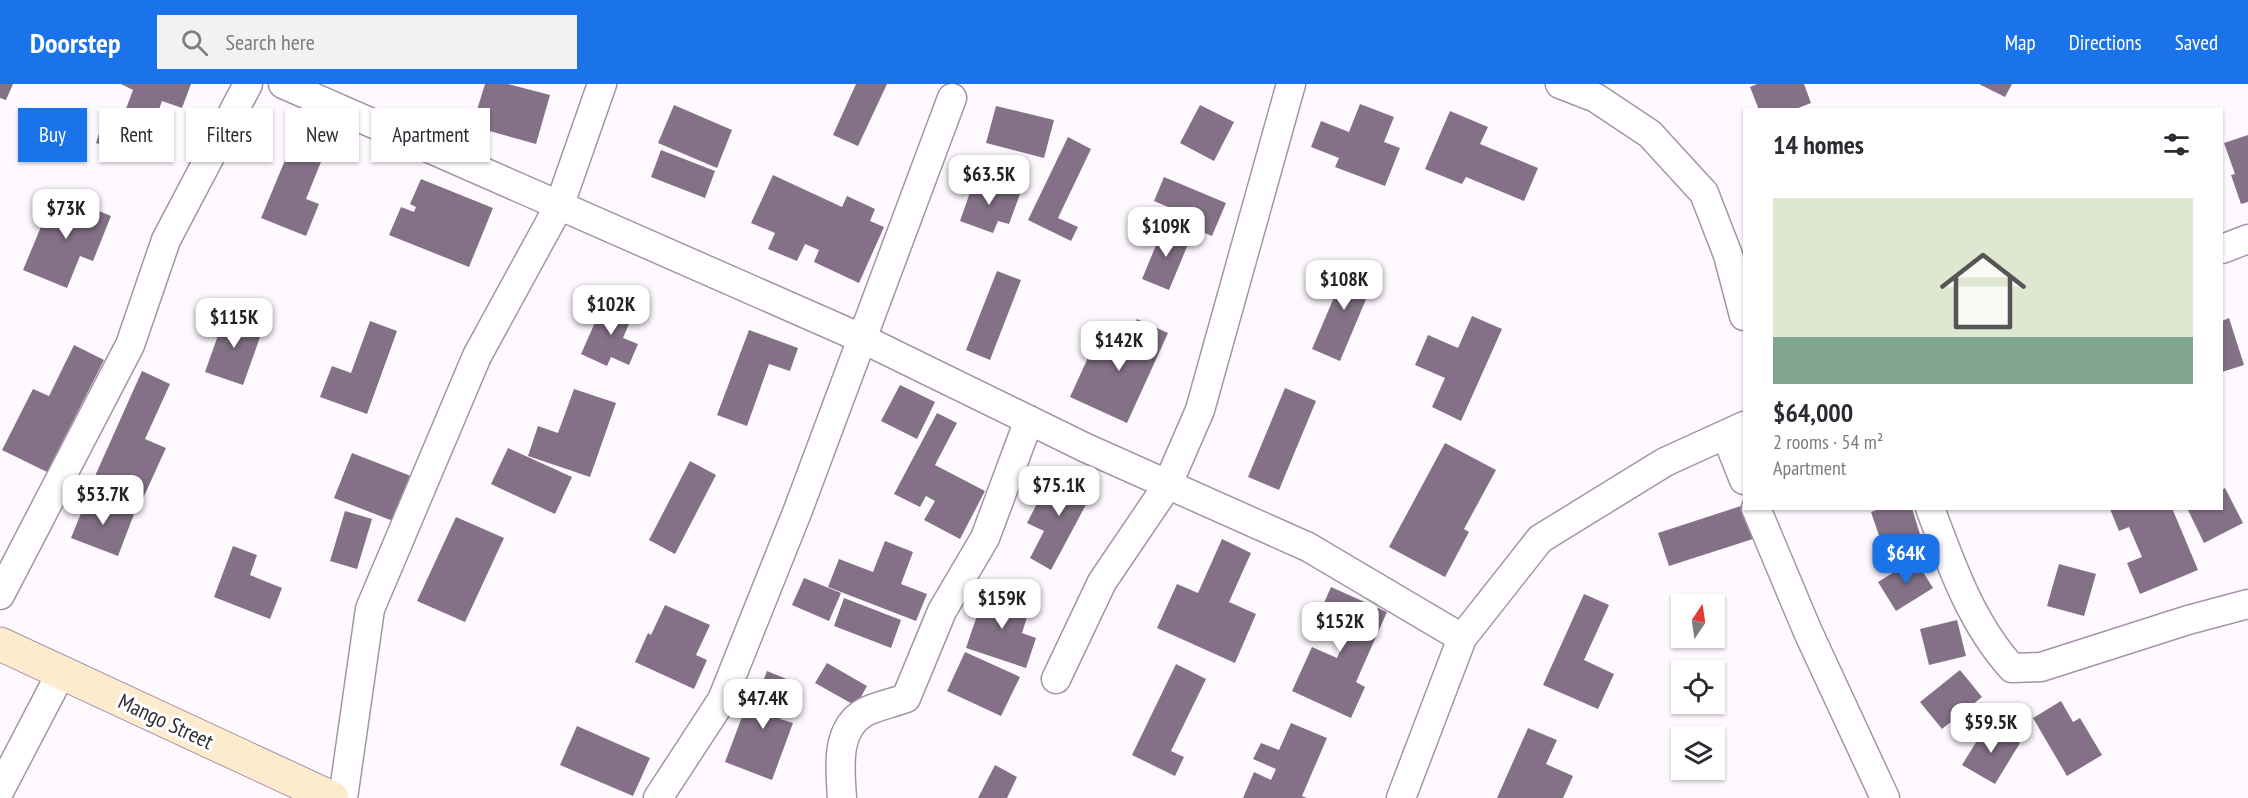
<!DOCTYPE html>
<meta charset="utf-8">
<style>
:root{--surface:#fff;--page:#f2f2f3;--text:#2b2b33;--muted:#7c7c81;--accent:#1a73e8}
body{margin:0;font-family:"PT Sans Narrow",sans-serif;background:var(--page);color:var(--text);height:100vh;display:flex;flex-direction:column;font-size:22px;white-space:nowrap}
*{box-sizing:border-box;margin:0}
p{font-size:20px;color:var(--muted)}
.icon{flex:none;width:33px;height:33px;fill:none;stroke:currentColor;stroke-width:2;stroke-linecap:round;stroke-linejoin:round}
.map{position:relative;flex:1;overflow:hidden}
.sheet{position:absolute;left:1743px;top:24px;width:480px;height:402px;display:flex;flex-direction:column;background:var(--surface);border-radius:0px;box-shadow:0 2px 4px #0004}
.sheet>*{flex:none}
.guide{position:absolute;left:18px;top:24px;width:570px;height:54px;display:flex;gap:12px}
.needle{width:39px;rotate:13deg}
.tools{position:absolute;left:1671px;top:510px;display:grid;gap:12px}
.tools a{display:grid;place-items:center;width:54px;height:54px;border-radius:0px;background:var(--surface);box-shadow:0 2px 4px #0004;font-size:30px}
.price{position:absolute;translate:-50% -51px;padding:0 14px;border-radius:12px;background:#fff;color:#222;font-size:20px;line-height:39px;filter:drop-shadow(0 2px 3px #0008)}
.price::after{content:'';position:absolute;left:50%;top:36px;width:18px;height:14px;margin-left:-9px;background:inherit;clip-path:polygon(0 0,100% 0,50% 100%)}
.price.selected{background:var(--accent);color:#fff}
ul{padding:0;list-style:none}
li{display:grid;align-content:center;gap:12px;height:318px;padding:0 30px}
li span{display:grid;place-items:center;height:186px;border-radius:0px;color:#555}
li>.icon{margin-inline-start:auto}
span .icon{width:108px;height:108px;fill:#fffc;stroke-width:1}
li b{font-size:26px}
h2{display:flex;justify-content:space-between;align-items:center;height:72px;padding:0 30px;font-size:26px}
.chip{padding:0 21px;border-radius:0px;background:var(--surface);box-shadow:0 2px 4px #0004;font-size:21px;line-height:54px}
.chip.selected{background:var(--accent);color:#fff}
header{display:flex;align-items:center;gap:36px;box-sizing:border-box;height:84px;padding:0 30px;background:var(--accent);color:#fff}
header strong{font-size:28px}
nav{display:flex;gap:33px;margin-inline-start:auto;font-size:21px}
.search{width:420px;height:54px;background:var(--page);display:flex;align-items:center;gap:15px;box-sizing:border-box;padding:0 21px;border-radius:0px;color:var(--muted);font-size:22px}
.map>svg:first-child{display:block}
.building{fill:#847187}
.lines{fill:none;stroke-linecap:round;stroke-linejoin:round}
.street-casing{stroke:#a792aa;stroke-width:31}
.secondary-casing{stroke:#a792aa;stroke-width:35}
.street{stroke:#fff;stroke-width:28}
.secondary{stroke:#fdebcd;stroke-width:33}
.labels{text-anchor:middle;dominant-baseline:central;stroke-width:6;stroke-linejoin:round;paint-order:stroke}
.street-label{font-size:22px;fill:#352d36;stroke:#fff}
</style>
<header>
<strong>Doorstep</strong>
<div class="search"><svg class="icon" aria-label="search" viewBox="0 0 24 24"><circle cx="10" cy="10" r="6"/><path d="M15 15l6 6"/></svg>Search here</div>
<nav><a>Map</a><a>Directions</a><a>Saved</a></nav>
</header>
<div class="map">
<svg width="2248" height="714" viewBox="0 0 2248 714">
<rect width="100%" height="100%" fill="#fef9fe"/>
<g class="building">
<polygon points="0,0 13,0 6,16 0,14"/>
<polygon points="121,0 191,0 182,24 162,17 142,74 96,59 107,25 124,30 133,6"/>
<polygon points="485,0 508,0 550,11 536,60 472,42"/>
<polygon points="856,0 887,0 858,62 833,51"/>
<polygon points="1757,0 1804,0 1811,19 1793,26 1759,26 1750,3"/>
<polygon points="1979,0 2012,0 2005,13"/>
<polygon points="1360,20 1394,33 1384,58 1400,64 1385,102 1335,83 1339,74 1311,63 1321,37 1349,48"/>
<polygon points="674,21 732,46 717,84 658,59"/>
<polygon points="1200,21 1234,38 1214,77 1180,59"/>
<polygon points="996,22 1054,36 1044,74 986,59"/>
<polygon points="1450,27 1488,43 1480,60 1538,84 1524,117 1466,93 1462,100 1425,85"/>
<polygon points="298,45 329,58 306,115 319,120 306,152 261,134"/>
<polygon points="2248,51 2248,118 2241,120 2231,91 2235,90 2224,59"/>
<polygon points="1068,53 1091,65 1058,134 1078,143 1071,157 1028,136"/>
<polygon points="661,66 715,87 705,114 651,93"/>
<polygon points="773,91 842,123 847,112 875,125 870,137 884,143 859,199 814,178 819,166 805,160 797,177 768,165 775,149 751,139"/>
<polygon points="1164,93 1226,119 1212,152 1170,134 1173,125 1154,117"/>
<polygon points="975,94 1020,110 1009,140 998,137 993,149 960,137"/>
<polygon points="421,95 493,124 469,183 389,151 401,123 414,128 416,123 410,120"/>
<polygon points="55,109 111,132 93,177 80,172 67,204 23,186"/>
<polygon points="1164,142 1191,153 1169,206 1142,195"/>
<polygon points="1349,178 1377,189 1340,277 1312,265"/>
<polygon points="997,187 1021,196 990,276 966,266"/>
<polygon points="605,216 634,228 623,254 638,260 629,281 611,273 607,282 581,270"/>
<polygon points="226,229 264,242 243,301 205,288"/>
<polygon points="1472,232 1502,245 1461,337 1432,323 1445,294 1415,281 1428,251 1458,264"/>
<polygon points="2229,234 2244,281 2222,288 2222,237"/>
<polygon points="1137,235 1168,249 1127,339 1070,313 1097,254 1123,266"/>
<polygon points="370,237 397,247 367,330 320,313 332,282 351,289"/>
<polygon points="749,246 798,264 790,287 769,280 747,342 717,331"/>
<polygon points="74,261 104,276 47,388 2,366 33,305 49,312"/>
<polygon points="142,287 170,300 145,355 166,364 139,423 91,401"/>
<polygon points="900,301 935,318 917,355 881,337"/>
<polygon points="1285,304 1316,317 1279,406 1248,393"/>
<polygon points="574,305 616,319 590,393 528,372 538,342 558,349"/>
<polygon points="937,329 957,339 935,381 985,407 960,455 924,436 935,417 926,412 920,423 894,410"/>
<polygon points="1445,359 1496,386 1464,445 1469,448 1445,493 1389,463"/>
<polygon points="508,364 572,393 555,430 491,400"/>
<polygon points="352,369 411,392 393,437 334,414"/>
<polygon points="690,377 716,391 675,470 649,456"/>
<polygon points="1072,387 1097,400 1051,486 1030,474 1044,447 1027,439 1047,400 1061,408"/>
<polygon points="2225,404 2243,439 2204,459 2187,424 2222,424 2222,406"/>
<polygon points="88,412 134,430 118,472 71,454"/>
<polygon points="1744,421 1756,454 1669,482 1658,449"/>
<polygon points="1882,424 1912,424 1922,457 1885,469 1871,428"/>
<polygon points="2172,424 2198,486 2140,510 2127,479 2142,473 2129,443 2119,447 2110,425"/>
<polygon points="345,427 372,435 357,485 330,477"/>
<polygon points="456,433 504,454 465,538 417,517"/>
<polygon points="1222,455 1251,469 1229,518 1256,530 1235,579 1157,544 1177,500 1198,509"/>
<polygon points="885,457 913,468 901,500 927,510 916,537 828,503 839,475 873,488"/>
<polygon points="233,462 257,471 250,491 282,504 270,535 214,513"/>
<polygon points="1915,475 1933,504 1896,527 1878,498"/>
<polygon points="2059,480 2096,490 2084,532 2047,522"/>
<polygon points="804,494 841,509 829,537 792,521"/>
<polygon points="1331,503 1387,528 1356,598 1365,603 1351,634 1292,607 1312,563 1337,574 1343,560 1312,546"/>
<polygon points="986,505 1031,520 1022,549 1036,554 1026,584 966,564"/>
<polygon points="1584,510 1609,521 1584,576 1614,590 1598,625 1543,601"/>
<polygon points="844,514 901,536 891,564 834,542"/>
<polygon points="665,521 710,541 696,571 707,576 694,605 635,578 648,549 651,551"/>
<polygon points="1957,536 1966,572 1929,581 1920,545"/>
<polygon points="965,568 1020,593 1001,632 947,607"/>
<polygon points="827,579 867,602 856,622 815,599"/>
<polygon points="1176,580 1206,595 1171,667 1184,673 1175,692 1132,671"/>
<polygon points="1960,586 1982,613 1942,645 1920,618"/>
<polygon points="767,587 794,598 780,635 793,639 772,696 725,678 745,625 751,627"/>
<polygon points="2061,617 2073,638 2080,634 2102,671 2067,692 2033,634"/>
<polygon points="1291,639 1327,654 1302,712 1307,714 1243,714 1254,688 1271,696 1276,685 1253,675 1261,659 1279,666"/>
<polygon points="1988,639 2020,659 1995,700 1962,681"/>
<polygon points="577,642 650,674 633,712 560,681"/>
<polygon points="1528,644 1557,656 1546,680 1573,692 1563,714 1497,714"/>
<polygon points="995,681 1017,693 1007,714 978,714"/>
</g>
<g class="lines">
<defs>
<g id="street">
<polyline points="283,0 861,254 1086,364 1308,463 1462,554"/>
<polyline points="1560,0 1596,14 1650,50 1704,109 1728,171 1744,232"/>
<polyline points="2222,165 2248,155"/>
<polyline points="1726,351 1744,396"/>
<polyline points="1756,424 1808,548 1885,714"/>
<path d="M1930,424c21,56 41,115 82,160l29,-1 147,-47 60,-16"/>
<polyline points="0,511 130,261 166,156 248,0"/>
<polyline points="1056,595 1102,498 1167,402 1200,326 1291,0"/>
<polyline points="0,706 61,589"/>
<polyline points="343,714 370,525 477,272 560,120 602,0"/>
<polyline points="658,714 722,616 798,426 952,14"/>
<path d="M842,714c-2,-30 -7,-69 23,-86 12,-6 28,-9 41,-14l36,-87 43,-73 44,-118"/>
<polyline points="1401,714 1462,554 1540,455 1665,378 1744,342"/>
</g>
<polyline id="secondary" points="0,560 332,714"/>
</defs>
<use href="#street" class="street-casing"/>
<use href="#secondary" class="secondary-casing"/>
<use href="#street" class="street"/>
<use href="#secondary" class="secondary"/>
</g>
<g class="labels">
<g class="street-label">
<text transform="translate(166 637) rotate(25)">Mango Street</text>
</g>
</g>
</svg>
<div class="tools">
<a><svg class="needle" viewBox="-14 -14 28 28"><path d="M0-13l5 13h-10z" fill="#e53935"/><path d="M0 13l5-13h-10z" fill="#7c7c81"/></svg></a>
<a><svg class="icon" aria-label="locate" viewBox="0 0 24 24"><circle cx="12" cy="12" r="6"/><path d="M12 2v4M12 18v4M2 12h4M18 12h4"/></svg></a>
<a><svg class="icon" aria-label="layers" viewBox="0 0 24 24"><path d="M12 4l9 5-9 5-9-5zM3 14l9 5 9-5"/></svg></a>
</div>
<b class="price" style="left:989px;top:122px">$63.5K</b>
<b class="price" style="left:66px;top:156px">$73K</b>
<b class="price" style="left:1166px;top:174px">$109K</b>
<b class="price" style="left:1344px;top:227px">$108K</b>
<b class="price" style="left:611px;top:252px">$102K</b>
<b class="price" style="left:234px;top:265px">$115K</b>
<b class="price" style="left:1119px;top:288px">$142K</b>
<b class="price" style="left:1059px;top:433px">$75.1K</b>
<b class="price" style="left:103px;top:442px">$53.7K</b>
<b class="price selected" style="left:1906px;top:501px">$64K</b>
<b class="price" style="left:1002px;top:546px">$159K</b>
<b class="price" style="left:1340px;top:569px">$152K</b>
<b class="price" style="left:763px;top:646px">$47.4K</b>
<b class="price" style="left:1991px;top:670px">$59.5K</b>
<div class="guide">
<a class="chip selected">Buy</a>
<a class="chip">Rent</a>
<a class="chip">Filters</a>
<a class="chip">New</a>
<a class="chip">Apartment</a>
</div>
<section class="sheet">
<h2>14 homes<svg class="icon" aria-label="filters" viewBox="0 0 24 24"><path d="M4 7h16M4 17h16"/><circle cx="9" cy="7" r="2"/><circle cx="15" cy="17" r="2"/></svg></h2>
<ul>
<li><span style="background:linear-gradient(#dfe7d0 75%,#7fa58c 0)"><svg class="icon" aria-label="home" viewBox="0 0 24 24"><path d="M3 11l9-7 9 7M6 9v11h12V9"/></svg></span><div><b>$64,000</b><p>2 rooms · 54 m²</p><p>Apartment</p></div></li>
</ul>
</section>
</div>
